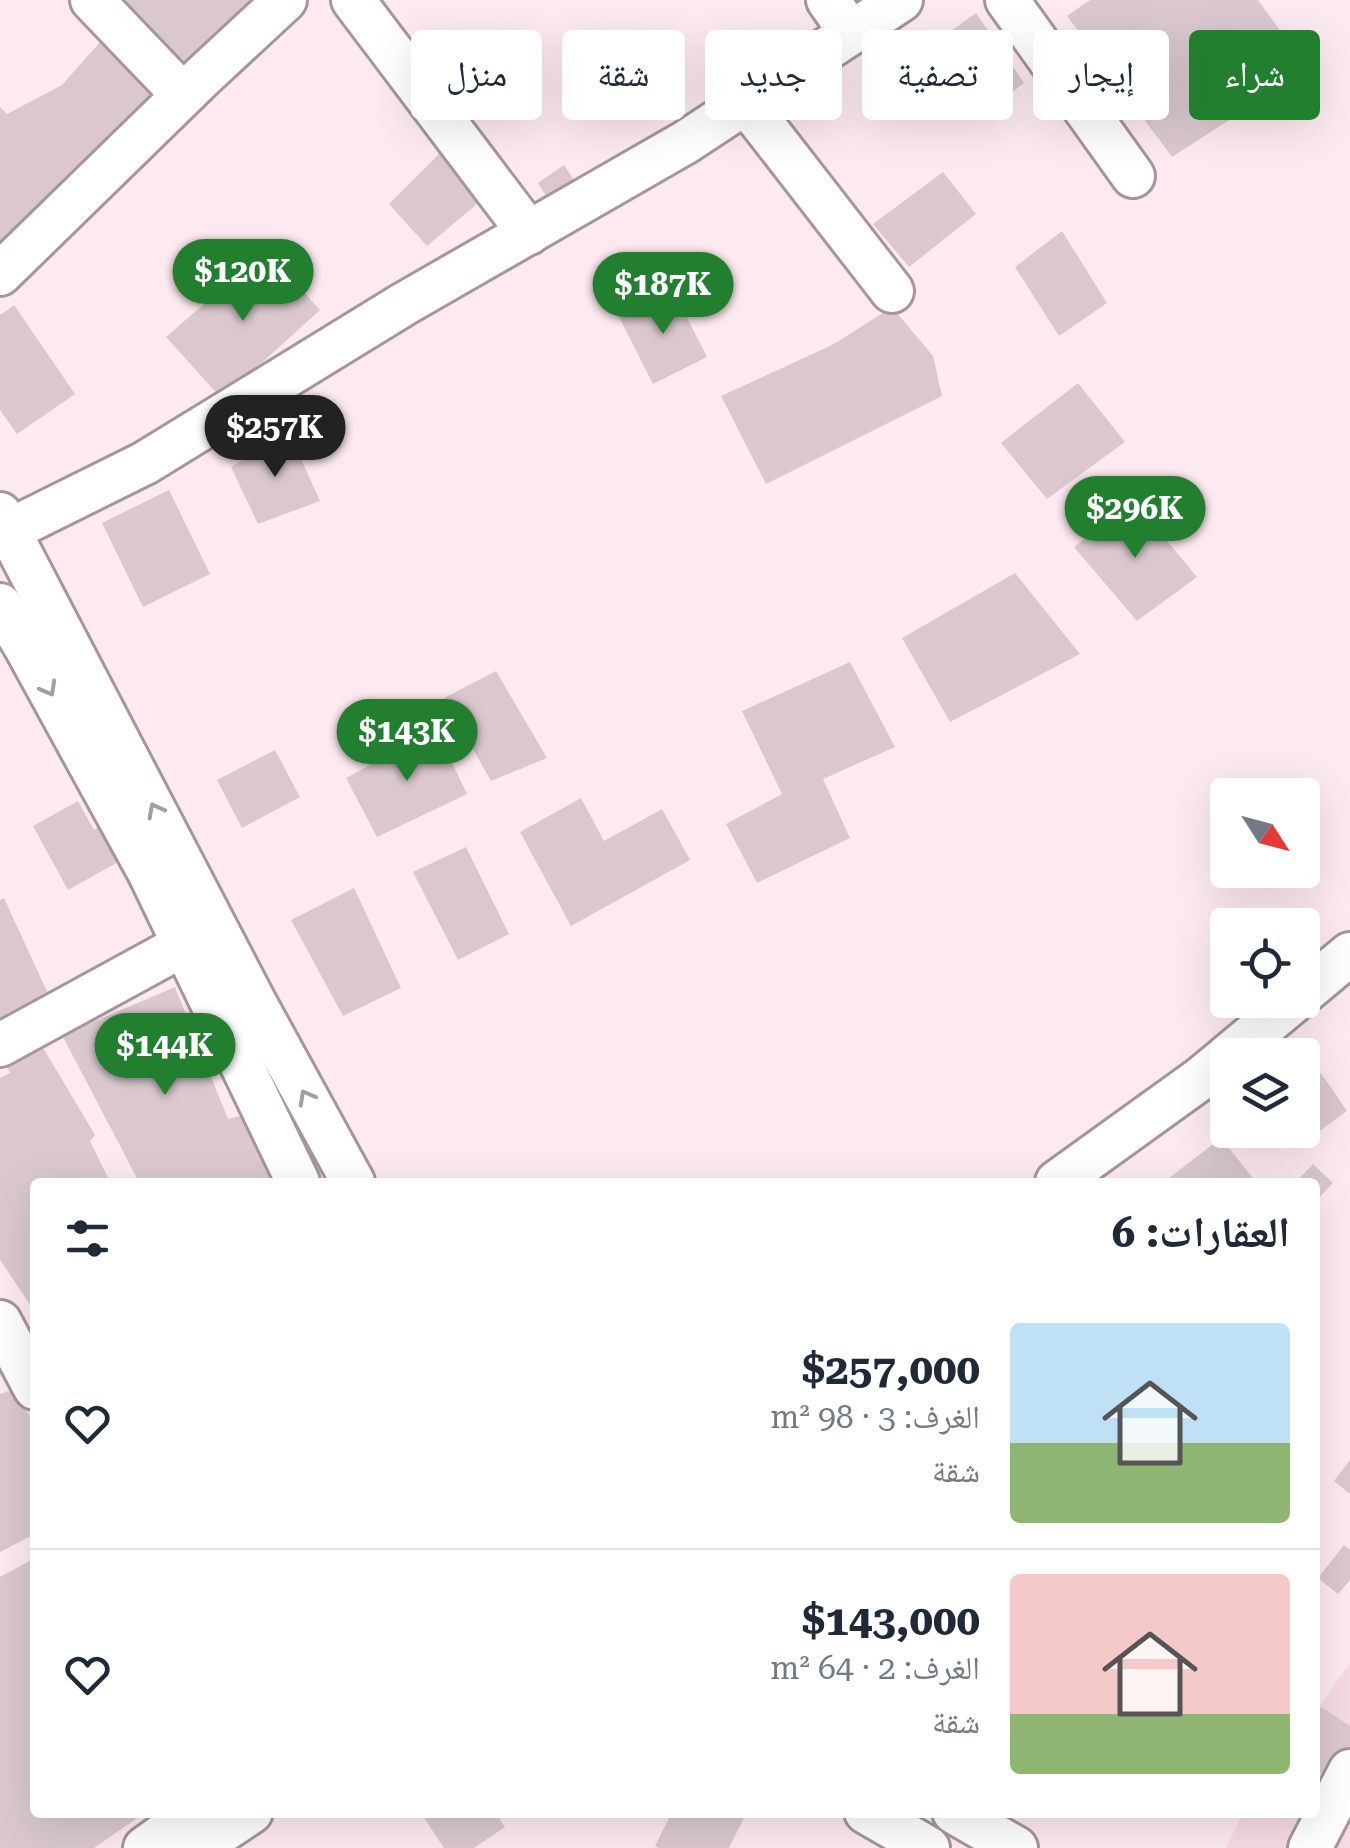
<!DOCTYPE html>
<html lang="ar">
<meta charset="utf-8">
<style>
:root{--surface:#fff;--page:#f2f2f3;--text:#1f2937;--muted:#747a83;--line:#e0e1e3;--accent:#227f30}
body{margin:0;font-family:"Roboto Serif","Noto Naskh Arabic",serif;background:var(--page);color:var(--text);direction:rtl;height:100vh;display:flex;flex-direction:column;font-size:38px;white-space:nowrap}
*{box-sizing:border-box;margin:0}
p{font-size:32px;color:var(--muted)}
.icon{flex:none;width:55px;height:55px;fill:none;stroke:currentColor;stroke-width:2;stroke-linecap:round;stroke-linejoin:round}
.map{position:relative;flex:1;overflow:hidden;direction:ltr}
.drawer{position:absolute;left:30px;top:1178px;width:1290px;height:640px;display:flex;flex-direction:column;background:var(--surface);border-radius:10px;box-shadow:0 10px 40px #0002;direction:rtl}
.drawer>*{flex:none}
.banner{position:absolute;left:30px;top:30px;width:1290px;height:90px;direction:rtl;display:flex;gap:20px}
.needle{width:65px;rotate:126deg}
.controls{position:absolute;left:1210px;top:778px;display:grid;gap:20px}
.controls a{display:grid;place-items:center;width:110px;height:110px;border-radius:10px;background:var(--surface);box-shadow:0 10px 40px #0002;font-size:50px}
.price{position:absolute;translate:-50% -85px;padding:0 22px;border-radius:35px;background:var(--accent);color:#fff;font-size:32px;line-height:65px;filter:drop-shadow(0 2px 5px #0008)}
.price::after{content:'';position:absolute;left:50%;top:60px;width:30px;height:22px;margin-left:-15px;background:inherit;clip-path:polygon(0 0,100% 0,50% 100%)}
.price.active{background:#222;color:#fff}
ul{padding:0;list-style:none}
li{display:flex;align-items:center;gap:30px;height:250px;padding:0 30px}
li+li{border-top:2px solid var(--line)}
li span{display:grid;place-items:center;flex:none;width:280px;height:200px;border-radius:10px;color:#555}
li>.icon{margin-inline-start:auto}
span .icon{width:120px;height:120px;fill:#fffc;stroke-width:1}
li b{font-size:42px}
h2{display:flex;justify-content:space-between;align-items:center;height:120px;padding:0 30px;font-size:42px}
.tag{padding:0 35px;border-radius:10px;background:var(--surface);box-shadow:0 10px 40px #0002;font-size:35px;line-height:90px}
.tag.active{background:var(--accent);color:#fff}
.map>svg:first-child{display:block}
.built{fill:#f6dbe4}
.building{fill:#dac8ce}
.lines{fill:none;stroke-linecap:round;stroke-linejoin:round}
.minor-casing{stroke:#a7959b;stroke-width:48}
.minor{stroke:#fff;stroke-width:42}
.oneway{stroke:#a19f9f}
</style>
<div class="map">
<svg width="1350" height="1848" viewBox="0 0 1350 1848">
<rect width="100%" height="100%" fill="#fdeaf0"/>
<polygon class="built" points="1350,1663 1350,1848 1226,1848 1243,1813 1315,1812 1315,1712"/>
<g class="building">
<polygon points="124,0 266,0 193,72"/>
<polygon points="1090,0 1258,0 1308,69 1172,157 1067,16"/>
<polygon points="976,13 1024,83 975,121 923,51"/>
<polygon points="101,41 159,97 0,259 0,107 7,114 62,85"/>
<polygon points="446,147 484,198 427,246 389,204"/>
<polygon points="564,165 582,192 555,210 538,183"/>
<polygon points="943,172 976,214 909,267 873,224"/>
<polygon points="1062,231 1107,303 1059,336 1015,267"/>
<polygon points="266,250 320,310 222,399 166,337"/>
<polygon points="673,290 707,357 653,384 618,315"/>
<polygon points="14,305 75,394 17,434 0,410 0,315"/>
<polygon points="892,307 933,356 942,396 766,484 721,396 834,344"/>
<polygon points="1078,383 1125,442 1047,499 1001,443"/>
<polygon points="289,432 320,501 258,524 231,467"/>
<polygon points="169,490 210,574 143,607 102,523"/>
<polygon points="1134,501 1197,577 1137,621 1074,547"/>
<polygon points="1015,573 1080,654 950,722 902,638"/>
<polygon points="850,662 895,747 823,779 850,838 757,883 726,824 782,794 742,711"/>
<polygon points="496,671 547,758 491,781 444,698"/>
<polygon points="436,729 467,794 377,837 346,778"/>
<polygon points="275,750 300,797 242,828 217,780"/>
<polygon points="581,798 604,841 662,809 690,860 571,926 520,832"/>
<polygon points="78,801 94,830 101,826 120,861 68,890 33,826"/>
<polygon points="466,847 509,934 458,960 413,872"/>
<polygon points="354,888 401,988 343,1016 291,920"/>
<polygon points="4,898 50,998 0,1025 0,900"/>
<polygon points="175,987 228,1119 248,1114 280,1182 139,1182 62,1035"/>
<polygon points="42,1046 95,1135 90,1141 110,1182 35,1182 35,1312 0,1260 0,1078 10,1073 6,1065"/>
<polygon points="1321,1073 1347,1111 1298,1147 1286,1130 1302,1130 1302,1087"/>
<polygon points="1221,1138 1256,1182 1172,1182 1169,1178"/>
<polygon points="1313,1164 1333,1183 1315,1202 1315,1182 1296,1182"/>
<polygon points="15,1389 35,1425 35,1534 0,1552 0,1394"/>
<polygon points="1350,1460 1350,1494 1334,1481"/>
<polygon points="1344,1545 1350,1550 1350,1580 1338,1594 1318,1578"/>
<polygon points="35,1558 35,1812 146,1812 94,1848 0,1848 0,1577"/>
<polygon points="1321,1707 1350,1726 1350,1781 1334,1782 1315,1769 1315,1716"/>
<polygon points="420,1812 495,1812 505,1827 474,1848 444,1848"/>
<polygon points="672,1812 747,1812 729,1848 659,1848 655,1846"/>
</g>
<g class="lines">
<defs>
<g id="minor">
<polyline points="92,0 183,95"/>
<polyline points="353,0 529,233"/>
<polyline points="828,0 851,33"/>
<polyline points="1007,0 1133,176"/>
<polyline points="746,103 892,291"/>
<polyline points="0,274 202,77 285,0"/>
<polyline points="0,514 255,1003 353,1182"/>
<polyline points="10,530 145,463 404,304 686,142 901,0"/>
<polyline points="0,605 25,646 150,874 298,1182"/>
<polyline points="1302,994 1350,954"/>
<polyline points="0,1045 185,944"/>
<polyline points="1229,1055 1295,1000"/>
<polyline points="1057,1182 1200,1079 1228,1056"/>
<polyline points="0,1322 35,1388"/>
<polyline points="866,1812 928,1848"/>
<polyline points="954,1812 1016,1848"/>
<polyline points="145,1848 195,1812"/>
<polyline points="197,1848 251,1812"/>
<polyline points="1310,1848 1350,1771"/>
</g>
</defs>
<use href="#minor" class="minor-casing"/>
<use href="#minor" class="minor"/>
</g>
<defs><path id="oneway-chevron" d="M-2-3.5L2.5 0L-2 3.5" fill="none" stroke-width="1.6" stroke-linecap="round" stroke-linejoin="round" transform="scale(2.5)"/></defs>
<g class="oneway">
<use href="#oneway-chevron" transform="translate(49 689) rotate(61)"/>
<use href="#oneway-chevron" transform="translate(155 810) rotate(-118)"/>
<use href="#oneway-chevron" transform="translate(306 1097) rotate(-119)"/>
</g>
</svg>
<div class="controls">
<a><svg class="needle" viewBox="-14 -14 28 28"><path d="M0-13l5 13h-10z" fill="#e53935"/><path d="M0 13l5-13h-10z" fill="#747a83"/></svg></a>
<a><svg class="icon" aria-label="locate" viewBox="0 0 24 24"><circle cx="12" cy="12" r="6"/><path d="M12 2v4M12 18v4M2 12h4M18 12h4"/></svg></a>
<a><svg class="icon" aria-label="layers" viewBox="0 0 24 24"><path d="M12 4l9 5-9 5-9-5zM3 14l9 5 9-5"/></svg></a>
</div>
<b class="price" style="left:243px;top:324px">$120K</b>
<b class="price" style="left:663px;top:337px">$187K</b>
<b class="price active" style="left:275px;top:480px">$257K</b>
<b class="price" style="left:1135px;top:561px">$296K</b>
<b class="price" style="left:407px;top:784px">$143K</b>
<b class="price" style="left:165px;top:1098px">$144K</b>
<div class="banner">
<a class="tag active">شراء</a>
<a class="tag">إيجار</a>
<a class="tag">تصفية</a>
<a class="tag">جديد</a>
<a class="tag">شقة</a>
<a class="tag">منزل</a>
</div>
<section class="drawer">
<h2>العقارات: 6<svg class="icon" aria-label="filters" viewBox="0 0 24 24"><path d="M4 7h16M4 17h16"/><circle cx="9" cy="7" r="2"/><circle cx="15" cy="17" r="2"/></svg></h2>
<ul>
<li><span style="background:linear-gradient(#bfe0f5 60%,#8fb573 0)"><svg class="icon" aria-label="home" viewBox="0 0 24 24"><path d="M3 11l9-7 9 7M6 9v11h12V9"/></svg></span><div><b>$257,000</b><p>الغرف: 3 · 98 m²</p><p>شقة</p></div><svg class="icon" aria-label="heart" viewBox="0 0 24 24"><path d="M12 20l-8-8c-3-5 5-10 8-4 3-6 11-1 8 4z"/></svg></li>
<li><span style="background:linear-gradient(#f6c9c9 70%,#8fb573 0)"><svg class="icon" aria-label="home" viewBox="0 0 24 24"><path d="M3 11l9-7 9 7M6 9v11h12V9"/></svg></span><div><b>$143,000</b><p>الغرف: 2 · 64 m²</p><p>شقة</p></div><svg class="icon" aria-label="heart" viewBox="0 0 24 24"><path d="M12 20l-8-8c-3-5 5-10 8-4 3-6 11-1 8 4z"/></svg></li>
</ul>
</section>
</div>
